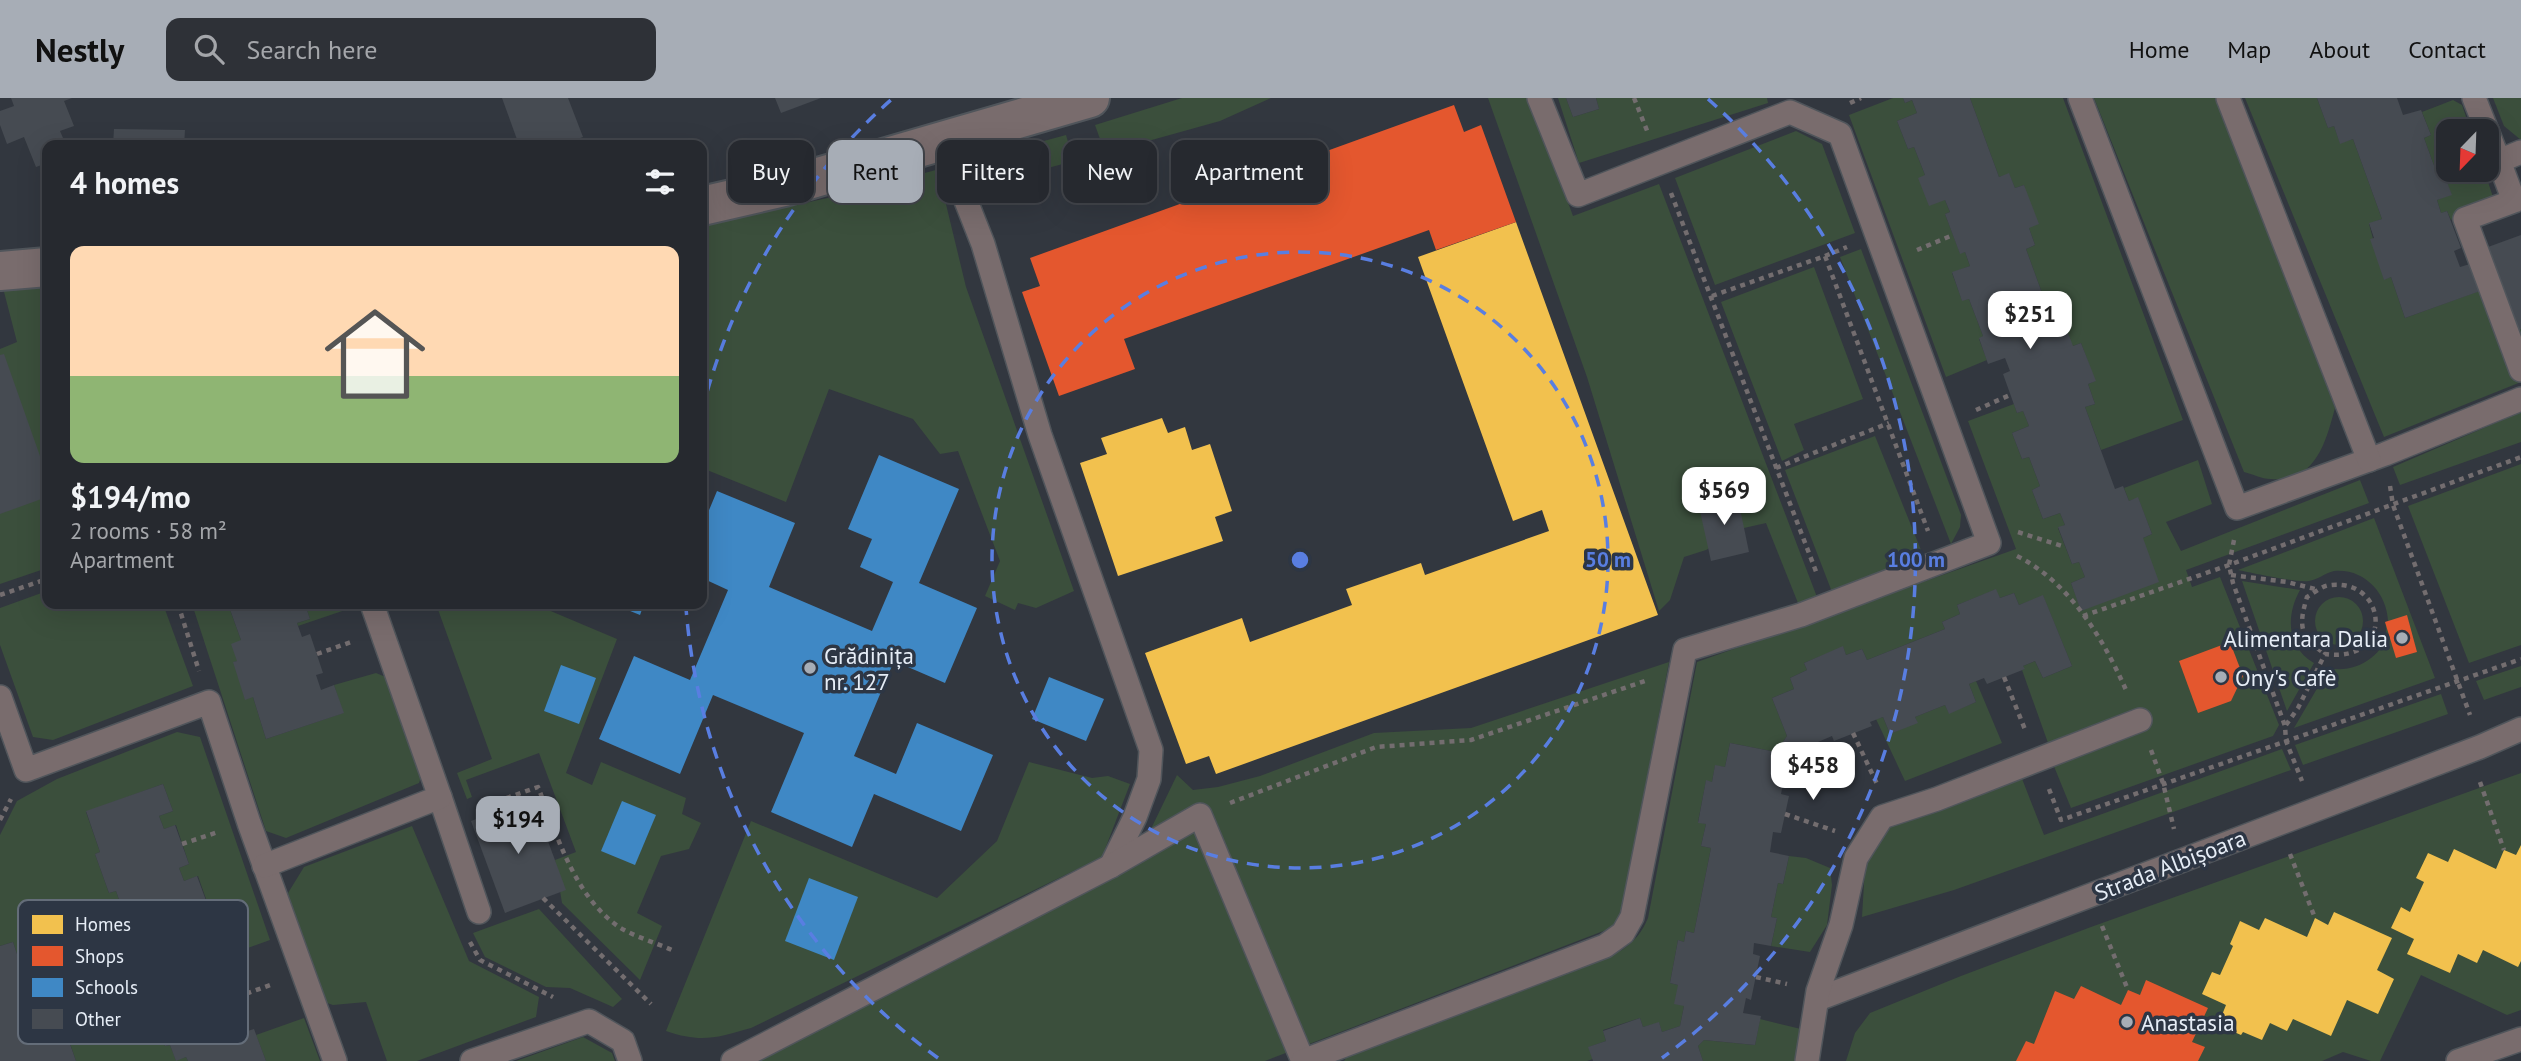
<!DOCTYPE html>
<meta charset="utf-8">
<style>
:root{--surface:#26292f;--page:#2e3137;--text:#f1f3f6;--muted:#a4a6aa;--line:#42454b;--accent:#a7adb6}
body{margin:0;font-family:"PT Sans",sans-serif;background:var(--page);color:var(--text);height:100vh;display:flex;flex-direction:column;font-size:26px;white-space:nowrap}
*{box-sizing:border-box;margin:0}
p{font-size:23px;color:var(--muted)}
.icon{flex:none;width:38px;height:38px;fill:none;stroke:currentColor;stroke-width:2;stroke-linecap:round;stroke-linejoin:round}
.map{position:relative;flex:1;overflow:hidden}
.panel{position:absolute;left:42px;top:42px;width:665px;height:469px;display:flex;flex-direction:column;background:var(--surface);border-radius:14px;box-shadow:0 7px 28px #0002,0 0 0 2px var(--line)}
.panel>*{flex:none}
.top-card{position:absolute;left:728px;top:42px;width:665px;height:63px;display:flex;gap:14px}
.needle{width:46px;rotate:203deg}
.buttons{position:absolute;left:2436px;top:21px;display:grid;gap:14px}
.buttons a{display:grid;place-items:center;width:63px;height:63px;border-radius:14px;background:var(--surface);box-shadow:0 7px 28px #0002,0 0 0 2px var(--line);font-size:35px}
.price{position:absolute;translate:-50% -60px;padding:0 16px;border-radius:14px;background:#fff;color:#222;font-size:23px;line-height:46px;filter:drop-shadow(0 2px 4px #0008)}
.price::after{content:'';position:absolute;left:50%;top:42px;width:21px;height:16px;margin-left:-10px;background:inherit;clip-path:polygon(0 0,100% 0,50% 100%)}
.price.active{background:var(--accent);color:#111}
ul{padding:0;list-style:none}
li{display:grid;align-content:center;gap:14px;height:371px;padding:0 28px}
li+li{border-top:2px solid var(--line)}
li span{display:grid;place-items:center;height:217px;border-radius:14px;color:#555}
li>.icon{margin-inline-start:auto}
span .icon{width:126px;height:126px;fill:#fffc;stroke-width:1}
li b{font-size:30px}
h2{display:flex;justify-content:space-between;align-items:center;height:84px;padding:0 28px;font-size:30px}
.tag{padding:0 24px;border-radius:14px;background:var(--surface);box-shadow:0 7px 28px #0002,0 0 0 2px var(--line);font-size:24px;line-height:63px}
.tag.active{background:var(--accent);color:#111}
header{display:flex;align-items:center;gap:42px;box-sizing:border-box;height:98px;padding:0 35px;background:var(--accent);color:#111}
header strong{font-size:33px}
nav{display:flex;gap:38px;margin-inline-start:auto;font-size:24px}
.search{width:490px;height:63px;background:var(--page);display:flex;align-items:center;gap:18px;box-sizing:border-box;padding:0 24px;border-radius:14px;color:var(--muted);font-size:26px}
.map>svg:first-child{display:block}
.green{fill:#3b4f3c}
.homes{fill:#f2c14e}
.shops{fill:#e4572e}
.schools{fill:#3f88c5}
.building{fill:#464b52}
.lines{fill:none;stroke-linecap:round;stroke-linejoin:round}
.lane-casing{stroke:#50555b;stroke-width:26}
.street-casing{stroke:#50555b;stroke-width:42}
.path{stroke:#736d6f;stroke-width:4.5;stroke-dasharray:5 5;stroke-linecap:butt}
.lane{stroke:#796c6d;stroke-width:23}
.street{stroke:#796c6d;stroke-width:38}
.ring{fill:none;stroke:#597ee1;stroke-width:3.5;stroke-dasharray:12 9}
.poi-dot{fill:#a7adb6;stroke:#2d3644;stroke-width:2.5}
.labels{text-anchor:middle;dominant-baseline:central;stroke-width:7;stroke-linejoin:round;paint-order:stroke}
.poi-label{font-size:23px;fill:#e6edf6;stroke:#2d3644;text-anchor:start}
.street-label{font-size:23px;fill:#e6edf6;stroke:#2d3644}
.key{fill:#2d3644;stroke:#646d79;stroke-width:2}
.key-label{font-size:19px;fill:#e6edf6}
.centre{fill:#597ee1;stroke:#2d3644;stroke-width:3.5}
.ring-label{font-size:21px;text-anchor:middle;font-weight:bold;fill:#597ee1;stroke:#2d3644;stroke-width:7;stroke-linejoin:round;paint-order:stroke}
</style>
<header>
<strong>Nestly</strong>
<div class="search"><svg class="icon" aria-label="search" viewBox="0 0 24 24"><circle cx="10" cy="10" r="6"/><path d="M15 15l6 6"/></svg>Search here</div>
<nav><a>Home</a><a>Map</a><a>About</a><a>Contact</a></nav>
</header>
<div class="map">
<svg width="2521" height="963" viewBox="0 0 2521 963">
<rect width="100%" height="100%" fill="#32373f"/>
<g class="green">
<polygon points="1182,0 1271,0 1220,23 1105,55 1095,27"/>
<polygon points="1488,0 1530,0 1573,118 1659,86 1817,499 1798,505 1766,425 1744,430 1706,452 1684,459 1670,502 1659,513 1587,279"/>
<polygon points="1558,0 1566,0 1573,19 1599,11 1596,0 1767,0 1768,5 1579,65"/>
<polygon points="1893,0 1903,0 1905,5 1912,2 1917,15 1897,23 1908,51 1914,49 1925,77 1945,102 1950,114 1945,116 1960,155 1965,154 1970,168 1952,175 1962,202 1969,201 1983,238 1979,241 1987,262 1946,279 1849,17"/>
<polygon points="1970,0 2063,0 2183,322 2101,352 2085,309 2095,306 2088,286 2095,283 2081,245 2073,248 2058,239 2026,151 2035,147 2029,130 2024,87 2015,90 2009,76 1999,79"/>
<path d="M2094,0h123l118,310c-9,33 -19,75 -64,71 -10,0 -18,-5 -27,-7z"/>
<polygon points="2245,0 2317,0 2328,30 2334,28 2340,45 2353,41 2382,121 2369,126 2384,181 2391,179 2405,220 2501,185 2518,232 2521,231 2521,284 2384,339"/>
<polygon points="2493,0 2521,0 2521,42 2504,28"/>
<polygon points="2453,2 2462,7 2471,33 2448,33 2448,72 2484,72 2495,105 2451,122 2447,113 2441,115 2437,102 2451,96 2442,72 2436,73 2424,40 2431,37 2422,14"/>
<polygon points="1796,33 1822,46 1855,135 1715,187 1675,80"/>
<polygon points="1066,37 1074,63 944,98 966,189 1074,493 1036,510 1018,505 1015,512 985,498 1000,463 958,353 940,356 913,321 829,291 786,404 702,370 702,128 850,95"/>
<polygon points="1861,151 1961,417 1960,429 1951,446 1840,159"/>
<polygon points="1814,169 1863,301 1794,326 1804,352 1782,363 1721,204"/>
<polygon points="47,186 47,470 0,486 0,251 17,244 3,190"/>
<path d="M2014,306l3,9 6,-2 6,15 -17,7 10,26 7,-2 11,29 -8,4 11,29 17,-6 5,12 -7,3 14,36 7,-2 6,15 -14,6 11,28 61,-73 9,-4 -14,-36 -9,3 -5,-13 74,-28 14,44 -46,18 15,29 179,-71 9,23 -183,67 6,17 28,-10 59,148 -6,11 -202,72 -20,-49 2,-2 -31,-87 2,-1 -1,-3 12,-5 8,17 29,-12 -29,-70 -24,9 -5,-12 -14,5 -5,-8 -38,15 3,9 -18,8 3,7 -78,31 -5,-11 -16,6 -3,-8 -39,16 3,7 -17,8 4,11 -22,9 15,38 -11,16 -46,-9 -5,24 -10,-1 -3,16 -6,-1 -8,41 8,2 -5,22 10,2 -17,85 -8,-2 -2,11 -6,-2 -8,43 8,2 6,21 -4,20 -18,6 -3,-9 -16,4 -3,-9 -37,12 3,11 -17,6 4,12 -6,2h-243l4,-6 274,-105c13,-9 20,-18 26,-32l49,-256 319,-113 -48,-128z"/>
<polygon points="2521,314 2521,344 2400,387 2393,369"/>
<polygon points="1875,338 1925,462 1832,494 1785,372"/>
<polygon points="2521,366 2521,547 2469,565 2408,408"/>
<path d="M2374,420l61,160 -141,50 35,-60c27,7 64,-16 56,-46l3,-1c-1,-28 -24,-53 -54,-50 -9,2 -17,9 -25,10 -12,2 -56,-8 -71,-11z"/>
<path d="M2242,483l58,9c-14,25 -14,57 14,73l-27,48z"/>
<polygon points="47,493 47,506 163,506 193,588 53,642 33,639 0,547 0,510"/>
<circle cx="2339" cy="523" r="24"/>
<polygon points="192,506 228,506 241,542 237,563 234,564 253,599 266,641 343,615 334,587 376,575 388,580 421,679 419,685 286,740 266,733"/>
<polygon points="305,506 359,506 360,507 298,528 297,525 310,521"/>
<polygon points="436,506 534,506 617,541 566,675 592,687 601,664 686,700 682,716 701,725 689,751 661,758 637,815 662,828 640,882 562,805 555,762 576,754 539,655 466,682 472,699 467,701 457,675 492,661"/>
<polygon points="1669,564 1619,827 1265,963 728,963 1128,772 1135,764 1177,677 1193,692 1218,689 1260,678 1374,635 1471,630"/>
<polygon points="2521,568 2521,589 2484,602 2476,583"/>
<polygon points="1976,583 2002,645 1905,683 1876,621 1883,619 1890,636 1917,624 1915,619 1945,607 1949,615 1976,604 1969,586"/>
<polygon points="2441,596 2448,616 2303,667 2295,647"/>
<polygon points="177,634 200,639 270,842 226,858 198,778 184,783 179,770 189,766 176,727 164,731 159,718 173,713 163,686 86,714 100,754 95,756 109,795 116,793 122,810 133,807 160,885 156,907 151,909 165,948 170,947 176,962 186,959 188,963 76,963 46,876 26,883 13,844 0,848 0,737 17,703 57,681"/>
<polygon points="2282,651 2291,672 1954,792 1862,819 1865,769 1876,726 2019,673 2044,737"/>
<path d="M1029,664l63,16 16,-2 22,8 -28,73 -351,171c-35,10 -50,15 -85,3l85,-210 186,77 60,-57z"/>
<polygon points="2521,675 2521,912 2507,917 2421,877 2380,963 2371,963 2343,954 2322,963 1846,963 1855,935 1870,915 1961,878 2091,829"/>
<polygon points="412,728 469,863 539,899 536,919 417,963 387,963 366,904 333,907 321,903 288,795 304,769"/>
<polygon points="1789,758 1806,760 1830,770 1832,787 1827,827 1810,854 1771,848 1777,820 1771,819 1778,785 1783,786"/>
<polygon points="539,811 622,901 613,909 570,890 546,889 485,859 473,835"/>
<polygon points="304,920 320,963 266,963 256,937"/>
<polygon points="1760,921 1801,931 1804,963 1703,963 1698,948 1704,942 1755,947"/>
<polygon points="583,939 612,955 615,963 516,963"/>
</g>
<g class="homes">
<polygon points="1516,124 1658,517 1216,676 1209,658 1186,666 1145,555 1242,520 1250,544 1352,507 1346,491 1421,465 1425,477 1549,433 1542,412 1513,423 1418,159"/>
<polygon points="1162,320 1168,335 1185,329 1192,352 1210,346 1232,413 1215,419 1223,443 1118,478 1080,365 1107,356 1101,340"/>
<polygon points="2521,747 2521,863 2518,869 2483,852 2477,865 2458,856 2450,875 2407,856 2414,841 2391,830 2401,809 2410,814 2424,784 2416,780 2428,755 2448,764 2454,751 2496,771 2504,752 2516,757"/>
<polygon points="2334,814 2392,840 2377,872 2394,881 2378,916 2347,902 2331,938 2293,921 2287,933 2270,925 2262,942 2243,934 2241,937 2218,927 2226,907 2202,896 2212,874 2220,877 2233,848 2230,846 2240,823 2259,832 2265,820 2307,839 2315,820 2328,827"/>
</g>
<g class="shops">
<polygon points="1454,7 1464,34 1481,27 1516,124 1436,152 1429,132 1124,241 1135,271 1059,298 1022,194 1040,188 1030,160"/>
<polygon points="2407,517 2417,554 2396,560 2385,524"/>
<polygon points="2230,544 2243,578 2231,603 2198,615 2179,563"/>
<polygon points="2146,882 2208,910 2192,944 2205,949 2198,963 2016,963 2026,943 2034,946 2055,893 2074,901 2081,888 2121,907 2128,892 2140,897"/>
</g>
<g class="schools">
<polygon points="879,357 959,391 919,485 977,510 945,585 894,563 854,658 896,676 917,625 993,657 961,733 874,696 852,749 771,714 804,635 713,597 680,676 599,641 634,558 690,582 728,492 702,480 702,429 717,393 795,425 769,489 872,533 893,484 860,469 872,441 848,431"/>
<polygon points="613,506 644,506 640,517"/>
<polygon points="561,567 596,580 579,626 544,613"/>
<polygon points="1049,579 1104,601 1086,643 1032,621"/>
<polygon points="622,703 656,717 635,767 601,753"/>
<polygon points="809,780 858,799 834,862 785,843"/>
</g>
<g class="building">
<polygon points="11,0 72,0 64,3 74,28 60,33 66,47 47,47 47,65 36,69 24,39 7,46 0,27 0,13 14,8"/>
<polygon points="502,0 568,0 583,39 561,47 519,47"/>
<polygon points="775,0 821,0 781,15"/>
<polygon points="1566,0 1596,0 1599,11 1573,19"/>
<polygon points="1903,0 1970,0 1999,79 2009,75 2015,90 2024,87 2039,126 2029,130 2035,147 2026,151 2058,239 2068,235 2073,248 2081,245 2096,283 2088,286 2095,306 2085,309 2115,391 2123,388 2129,403 2138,399 2152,436 2143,440 2159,484 2081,513 2071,485 2085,479 2079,464 2072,466 2058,429 2065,427 2060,415 2043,421 2032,392 2040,388 2029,359 2022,361 2012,335 2029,328 2023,313 2017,315 2003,276 2010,273 2005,260 1988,266 1979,240 1983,238 1969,201 1962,203 1952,174 1970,168 1965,154 1960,156 1945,116 1950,114 1945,102 1929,108 1918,80 1925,77 1914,49 1908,51 1897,23 1917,15 1912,2 1905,5"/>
<polygon points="2317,0 2397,0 2403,17 2421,12 2431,37 2424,40 2436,73 2442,71 2452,97 2437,102 2441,115 2447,113 2461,150 2454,153 2460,169 2473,165 2483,192 2405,220 2391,179 2384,182 2370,141 2374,140 2369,125 2382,121 2353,41 2340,46 2334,28 2328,30"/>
<polygon points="114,31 185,32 184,47 113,47"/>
<polygon points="2521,137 2521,231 2519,232 2488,149"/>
<polygon points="4,256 47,378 47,399 0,416 0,257"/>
<polygon points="1737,396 1749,454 1711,463 1698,404"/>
<polygon points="1996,491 2000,500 2014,495 2019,507 2043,497 2072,568 2043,580 2035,563 2023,568 2025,571 1987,586 1984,580 1969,586 1976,604 1949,616 1945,607 1915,619 1918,625 1890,636 1883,619 1870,624 1872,628 1834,643 1832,638 1818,644 1822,655 1800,666 1796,688 1783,686 1781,696 1789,698 1781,735 1773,734 1770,754 1789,758 1783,786 1778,785 1771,819 1777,820 1771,848 1754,845 1753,856 1760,858 1751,902 1746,900 1743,915 1761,918 1755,947 1704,942 1698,948 1703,963 1593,963 1588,949 1606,943 1603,933 1640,920 1643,929 1659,924 1662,934 1680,928 1684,908 1674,906 1678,887 1670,885 1678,842 1684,844 1686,833 1694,835 1711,750 1701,748 1706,726 1698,725 1706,682 1712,684 1715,667 1725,669 1730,645 1776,654 1787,638 1772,600 1794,591 1790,580 1807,572 1804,565 1843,548 1846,557 1862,551 1867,562 1945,531 1942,524 1960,516 1957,507"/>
<polygon points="228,506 305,506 310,521 297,525 302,539 310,536 323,575 316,577 321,592 334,587 344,615 266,641 253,599 245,602 233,564 237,563 231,546 241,542"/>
<polygon points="163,686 173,713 159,718 164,731 175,727 189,766 179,770 184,783 197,778 229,865 215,869 220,885 230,881 245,921 234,924 238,936 254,931 266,963 188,963 186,959 176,963 170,947 165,948 151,909 156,907 150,889 160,885 133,807 122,810 116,793 109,795 95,756 100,754 86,713"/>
<polygon points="532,700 566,792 505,815 471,723"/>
<polygon points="13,844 26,883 45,876 76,963 0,963 0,848"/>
</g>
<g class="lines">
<defs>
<g id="lane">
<polyline points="2080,0 2237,410 2385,356 2521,301"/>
<polyline points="2228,0 2369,362"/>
<polyline points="2474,0 2499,63 2521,54"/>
<polyline points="942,42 983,146 1040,337 1151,652 1149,681 1135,719 1111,768"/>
<polyline points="2499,63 2514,103 2465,121 2521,272"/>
<polyline points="0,599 26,672 209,604 249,725 335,963"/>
<polyline points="440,699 479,814"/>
<polyline points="264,768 440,699 372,506"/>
<polyline points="1818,901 2480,649 2521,631"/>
<polyline points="472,963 589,923 623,943 630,963"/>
<polyline points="733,963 1111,768 1200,717 1303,963"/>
<polyline points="1303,963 1605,848 1623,835 1632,819 1685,552 1801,517 1989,445 1840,36 1790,14 1578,97 1539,0"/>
<polyline points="1807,963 1818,893 1841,827 1856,760 1882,719 1937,701 2140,622"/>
<polyline points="2458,963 2521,941"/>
</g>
<g id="street">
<polyline points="702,108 784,89 1090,0"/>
<polyline points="0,173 47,169"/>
</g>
</defs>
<use href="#lane" class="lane-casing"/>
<use href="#street" class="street-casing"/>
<g class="path">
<polyline points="1634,0 1648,35"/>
<polyline points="1850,5 1861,0"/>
<polyline points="1084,43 1089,59"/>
<polyline points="1671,95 1817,476"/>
<polyline points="1917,152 1953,137"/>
<polyline points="1825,158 1847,149"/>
<polyline points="1712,198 1825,158 1928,433"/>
<polyline points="1976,312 2010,297"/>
<polyline points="1776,370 1889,325"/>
<polyline points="2390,388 2393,407 2470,617"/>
<polyline points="2018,434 2065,449"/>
<polyline points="2234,442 2229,467 2233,485 2285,628 2286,643 2302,683"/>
<path d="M2017,458c52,26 86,82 109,134"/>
<polyline points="2231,477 2287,484 2319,492"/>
<polyline points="0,497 47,481"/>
<polyline points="178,506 199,573"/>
<polyline points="2083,518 2229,467 2521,359"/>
<polyline points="317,556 351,544"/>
<polyline points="2004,579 2026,634"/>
<path d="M2286,627l12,-17 27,-54c70,10 63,-75 6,-69 -8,0 -17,8 -24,12 -9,30 -7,39 18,57"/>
<polyline points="1853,635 1877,686"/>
<polyline points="2151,652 2163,685 2174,731"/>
<polyline points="2480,684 2504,752"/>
<polyline points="2049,691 2061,722 2521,561"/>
<polyline points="1230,705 1376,649 1471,642 1645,583"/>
<path d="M478,710l60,-21c19,48 36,109 81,140 16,10 38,16 55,24"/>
<polyline points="1785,716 1835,733"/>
<polyline points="0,722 11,701"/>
<polyline points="182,746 218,734"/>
<polyline points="2290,756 2315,820"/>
<polyline points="543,800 651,906"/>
<polyline points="2102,828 2128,892"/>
<polyline points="470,844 480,862 553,899"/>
<polyline points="1756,879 1787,886"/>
<polyline points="237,899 273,886"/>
</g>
<use href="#lane" class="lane"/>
<use href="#street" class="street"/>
</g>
<g class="ring">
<circle cx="1300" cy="462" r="308"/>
<path d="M938 960A616 616 0 0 1 686 510M702 313A616 616 0 0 1 892 1M1708 1A616 616 0 0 1 1662 960"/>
</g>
<g class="poi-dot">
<circle cx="2402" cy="540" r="7"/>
<circle cx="810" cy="570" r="7"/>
<circle cx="2221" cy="579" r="7"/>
<circle cx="2127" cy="924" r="7"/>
</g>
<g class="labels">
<g class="poi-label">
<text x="2388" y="540" text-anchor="end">Alimentara Dalia</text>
<text x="824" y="557">Grădinița<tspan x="824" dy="26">nr. 127</tspan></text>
<text x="2235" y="579">Ony's Cafè</text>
<text x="2141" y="924">Anastasia</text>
</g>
<g class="street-label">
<text transform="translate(2170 767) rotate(-21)">Strada Albișoara</text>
</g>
</g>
<rect x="18" y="802" width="230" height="144" rx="10" class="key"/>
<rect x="32" y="817" width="31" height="19" fill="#f2c14e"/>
<rect x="32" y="848" width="31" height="20" fill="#e4572e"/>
<rect x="32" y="880" width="31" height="19" fill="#3f88c5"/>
<rect x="32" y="911" width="31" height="20" fill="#464b52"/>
<g class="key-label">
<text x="75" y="833">Homes</text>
<text x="75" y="865">Shops</text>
<text x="75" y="896">Schools</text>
<text x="75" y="928">Other</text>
</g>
<circle cx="1300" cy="462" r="10" class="centre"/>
<g class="ring-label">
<text x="1608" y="469">50 m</text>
<text x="1916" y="469">100 m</text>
</g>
</svg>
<div class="buttons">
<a><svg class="needle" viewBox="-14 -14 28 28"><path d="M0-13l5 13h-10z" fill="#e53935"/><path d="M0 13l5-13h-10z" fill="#a4a6aa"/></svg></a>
</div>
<b class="price" style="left:2030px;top:253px">$251</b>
<b class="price" style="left:1724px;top:429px">$569</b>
<b class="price" style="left:1813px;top:704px">$458</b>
<b class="price active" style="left:518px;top:758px">$194</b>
<div class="top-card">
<a class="tag">Buy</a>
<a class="tag active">Rent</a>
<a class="tag">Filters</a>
<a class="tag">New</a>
<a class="tag">Apartment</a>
</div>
<section class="panel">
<h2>4 homes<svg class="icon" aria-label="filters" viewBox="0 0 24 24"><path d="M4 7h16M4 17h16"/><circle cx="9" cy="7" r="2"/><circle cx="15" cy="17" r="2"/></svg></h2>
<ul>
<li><span style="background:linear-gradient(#ffd9b3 60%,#8fb573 0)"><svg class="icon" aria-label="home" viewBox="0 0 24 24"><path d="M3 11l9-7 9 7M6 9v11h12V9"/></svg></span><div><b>$194/mo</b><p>2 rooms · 58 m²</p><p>Apartment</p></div></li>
</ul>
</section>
</div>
